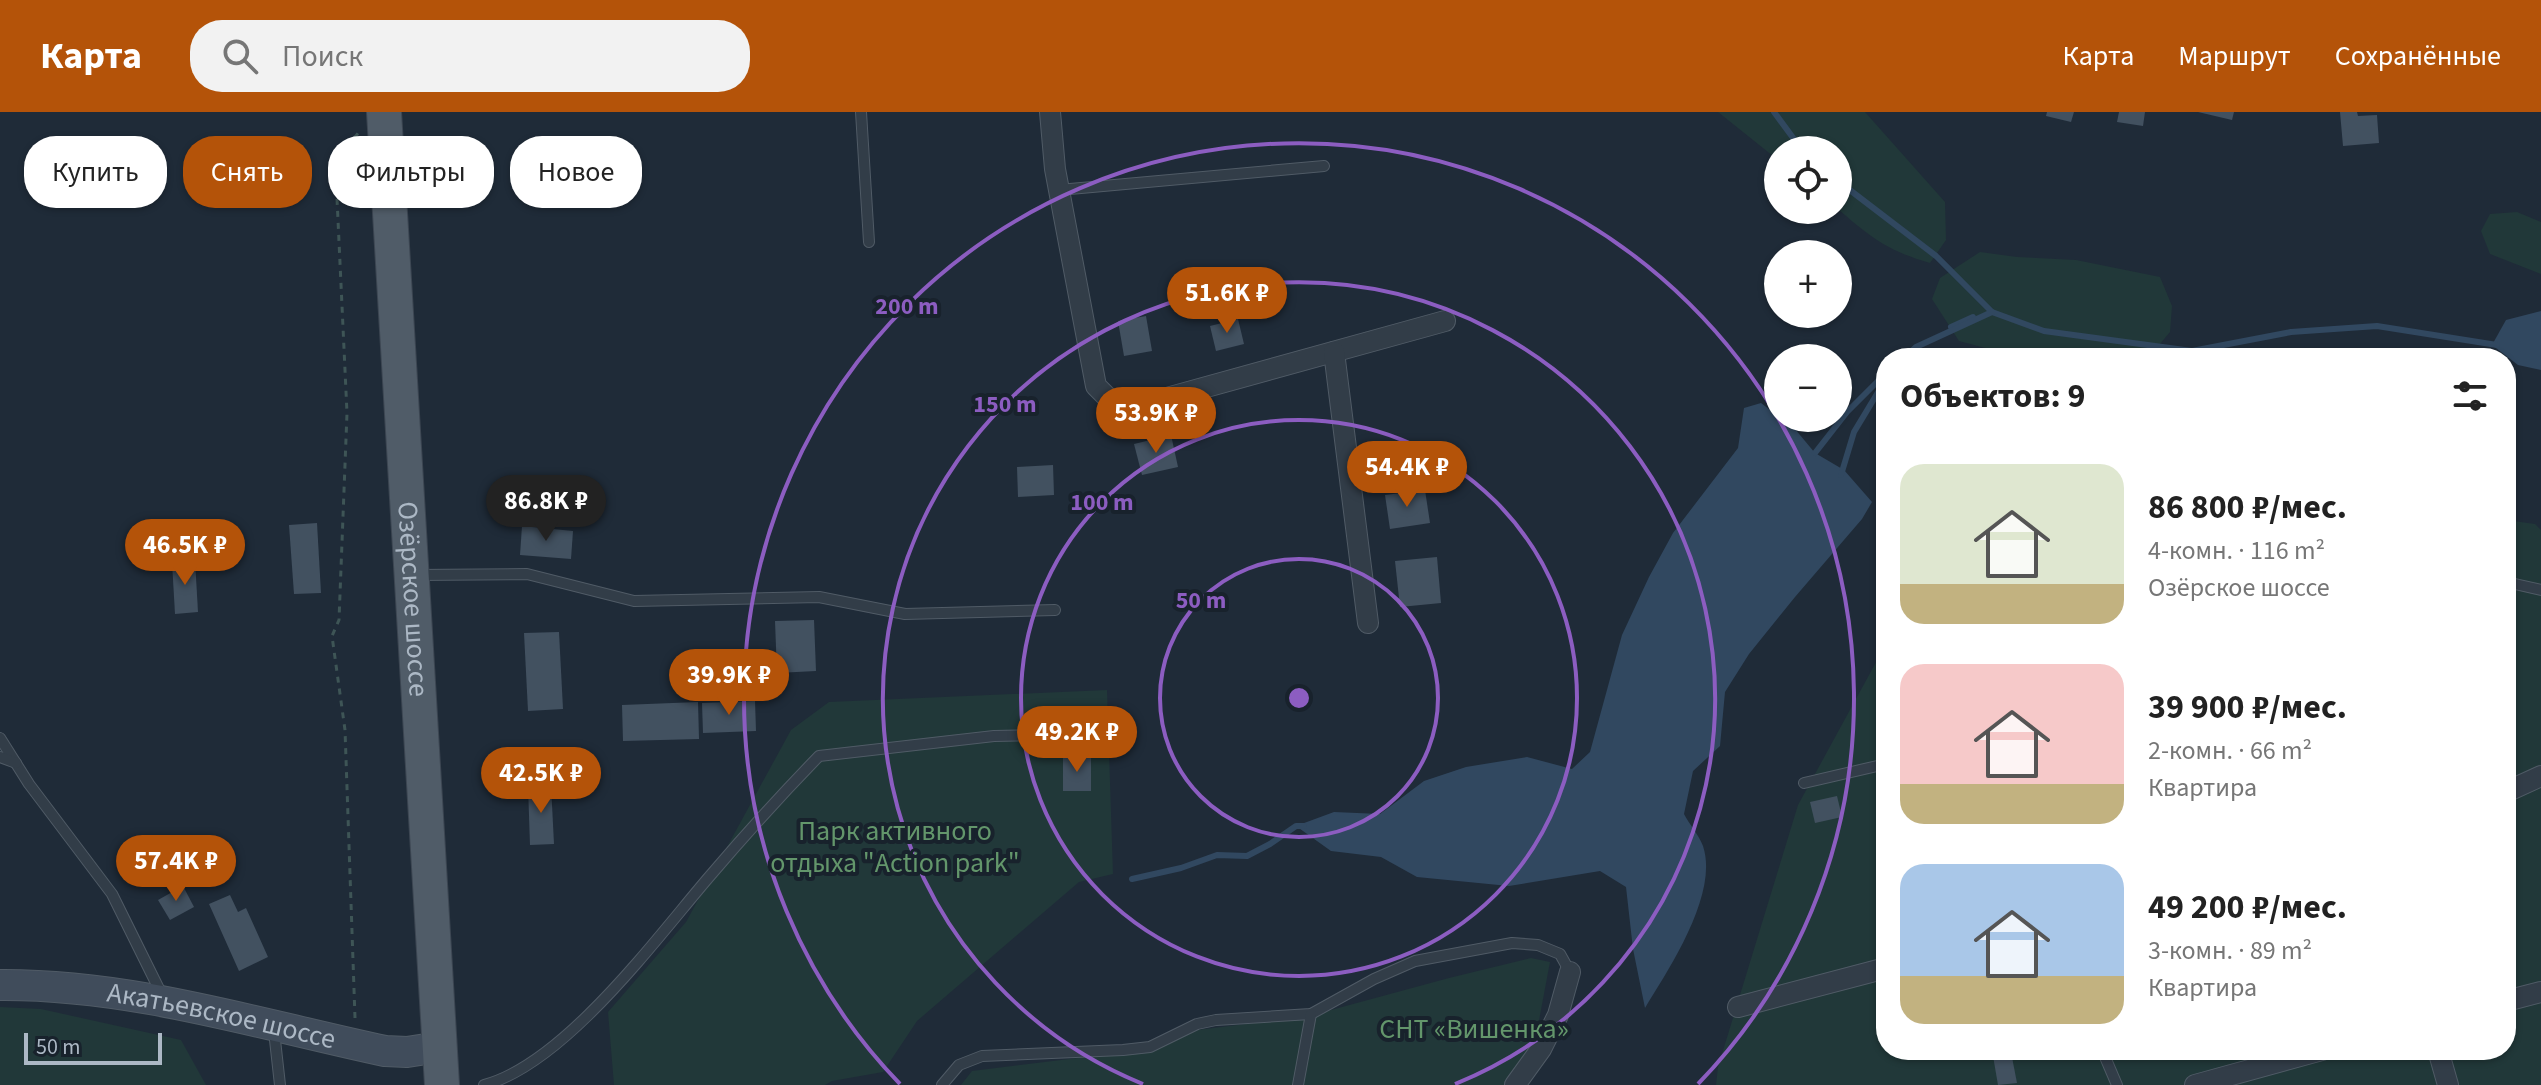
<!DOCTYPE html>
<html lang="ru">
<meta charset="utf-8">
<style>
:root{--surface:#fff;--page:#f2f2f2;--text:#222;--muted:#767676;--accent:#b45309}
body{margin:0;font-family:"Source Sans 3",sans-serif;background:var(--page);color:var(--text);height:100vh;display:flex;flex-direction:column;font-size:30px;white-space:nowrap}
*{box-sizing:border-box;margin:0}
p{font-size:26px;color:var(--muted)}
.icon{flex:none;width:44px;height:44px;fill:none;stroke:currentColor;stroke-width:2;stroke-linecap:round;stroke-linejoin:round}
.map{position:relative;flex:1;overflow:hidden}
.side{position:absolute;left:1876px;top:236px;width:640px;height:712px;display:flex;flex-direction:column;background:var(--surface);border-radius:32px;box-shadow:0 2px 6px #0004}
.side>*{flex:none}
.top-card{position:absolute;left:24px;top:24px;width:760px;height:72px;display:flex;gap:16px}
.buttons{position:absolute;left:1764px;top:24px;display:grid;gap:16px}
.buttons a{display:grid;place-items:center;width:88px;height:88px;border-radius:50%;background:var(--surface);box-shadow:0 2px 6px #0004;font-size:40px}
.scale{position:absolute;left:24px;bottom:20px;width:138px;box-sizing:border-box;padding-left:8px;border:4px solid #acb8c5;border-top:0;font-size:22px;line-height:28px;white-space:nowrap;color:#acb8c5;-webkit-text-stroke:6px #18222c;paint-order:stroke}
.price{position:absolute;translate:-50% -68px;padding:0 18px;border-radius:28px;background:var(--accent);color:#fff;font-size:26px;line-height:52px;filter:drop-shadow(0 2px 4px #0008)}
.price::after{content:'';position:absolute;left:50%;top:48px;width:24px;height:18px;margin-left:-12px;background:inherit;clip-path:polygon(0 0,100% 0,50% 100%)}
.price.active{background:#222;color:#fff}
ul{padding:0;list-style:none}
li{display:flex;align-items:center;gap:24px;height:200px;padding:0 24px}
li span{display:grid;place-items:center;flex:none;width:224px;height:160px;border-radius:24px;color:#555}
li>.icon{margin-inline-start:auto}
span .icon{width:96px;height:96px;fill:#fffc;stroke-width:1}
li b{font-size:34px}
h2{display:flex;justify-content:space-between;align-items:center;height:96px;padding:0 24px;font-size:34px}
.chip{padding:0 28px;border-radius:32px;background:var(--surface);box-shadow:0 2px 6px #0004;font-size:28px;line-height:72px}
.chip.active{background:var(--accent);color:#fff}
header{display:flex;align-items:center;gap:48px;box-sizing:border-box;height:112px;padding:0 40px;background:var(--accent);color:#fff}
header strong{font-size:38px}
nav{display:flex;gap:44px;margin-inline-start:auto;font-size:28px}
.search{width:560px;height:72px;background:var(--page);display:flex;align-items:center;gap:20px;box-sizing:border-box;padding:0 28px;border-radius:32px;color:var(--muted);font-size:30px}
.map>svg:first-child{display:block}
.green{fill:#213839}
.water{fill:#314860}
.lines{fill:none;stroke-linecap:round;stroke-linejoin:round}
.stream{stroke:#314860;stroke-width:6}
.building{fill:#425160}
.service-casing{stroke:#505b66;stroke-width:12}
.minor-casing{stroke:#505b66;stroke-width:22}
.secondary-casing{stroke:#505b66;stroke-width:32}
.primary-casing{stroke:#3c4652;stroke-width:36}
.path{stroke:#3e5556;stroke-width:3;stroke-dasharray:6 6;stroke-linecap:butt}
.service{stroke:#323d48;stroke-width:10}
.minor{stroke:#323d48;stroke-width:20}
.secondary{stroke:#404c5b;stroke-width:30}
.primary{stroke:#505c68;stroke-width:34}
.ring{fill:none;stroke:#8c5dc1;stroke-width:4}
.labels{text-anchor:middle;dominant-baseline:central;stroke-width:8;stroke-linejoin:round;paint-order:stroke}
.street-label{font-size:28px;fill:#acb8c5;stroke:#18222c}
.park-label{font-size:28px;fill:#63966b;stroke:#18222c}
.centre{fill:#8c5dc1;stroke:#18222c;stroke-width:4}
.ring-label{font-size:24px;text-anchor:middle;font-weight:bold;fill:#8c5dc1;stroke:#18222c;stroke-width:8;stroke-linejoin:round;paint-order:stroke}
</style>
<header>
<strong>Карта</strong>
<div class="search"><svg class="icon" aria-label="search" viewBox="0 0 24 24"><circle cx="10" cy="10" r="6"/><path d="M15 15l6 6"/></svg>Поиск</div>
<nav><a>Карта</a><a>Маршрут</a><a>Сохранённые</a></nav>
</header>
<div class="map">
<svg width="2541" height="973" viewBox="0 0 2541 973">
<rect width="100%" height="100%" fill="#1f2b38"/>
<g class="green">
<path d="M1718,0h147l80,90 1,38 -16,23c-42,-12 -60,-26 -92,-54v-59h-60v10z"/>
<polygon points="2517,100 2541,110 2541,162 2490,142 2481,119 2490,102"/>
<polygon points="1980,140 2017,145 2076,148 2160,165 2172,194 2170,220 2148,246 2004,241 1959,229 1932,187 1940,166"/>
<polygon points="2506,408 2535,412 2541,418 2541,973 1716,973 1718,955 1798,693 1886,532 1886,938 2506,938"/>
<polygon points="1107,578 1113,762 1079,770 917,909 883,960 832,969 825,973 614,973 608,900 686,810 791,618 829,590"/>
<polygon points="1531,846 1550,850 1535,930 1504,973 961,973 972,959 1094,944 1189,919 1309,904 1449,866"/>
<polygon points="0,895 41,897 181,928 206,973 0,973"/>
</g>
<g class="water">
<polygon points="2541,199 2541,258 2518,253 2492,233 2506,208"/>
<path d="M1761,291l34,26 20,24 29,17 28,32 -10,17 -67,78 -46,57 -24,38 -5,54 -27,25 -9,43c5,10 15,21 19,32 16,48 -34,123 -58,162l-12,-59 -7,-62 -26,-16 -91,15 -92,-9 -36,-20 -50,-6 -35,-25 38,-14 46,2 44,-33 42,-14 61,-10 45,12 18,-17 32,-117 27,-58 24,-44 65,-85 6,-40z"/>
</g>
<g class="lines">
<g class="stream">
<polyline points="1774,0 1802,38"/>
<polyline points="1838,69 1936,144 1992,200 2044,219 2192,239 2291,220 2377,214 2497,233"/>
<polyline points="1951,215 1973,205"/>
<polyline points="1904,246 1916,235 1992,200"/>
<polyline points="1815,341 1847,300 1886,261"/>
<polyline points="1841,363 1854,320 1886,267"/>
<polyline points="1132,767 1181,756 1217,743 1247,744 1270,732 1296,714 1304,714"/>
</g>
</g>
<g class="building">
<polygon points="2047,0 2074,0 2071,10 2046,4"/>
<polygon points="2119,0 2145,0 2143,14 2117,10"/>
<polygon points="2198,0 2234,0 2232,8"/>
<polygon points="2340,0 2357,0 2358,4 2377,3 2379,31 2343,34"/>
<polygon points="1146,204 1152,239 1124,244 1118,209"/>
<polygon points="1238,207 1244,232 1216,239 1210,214"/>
<polygon points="1171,323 1178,355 1142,363 1134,332"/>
<polygon points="1053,353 1054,383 1018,385 1017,355"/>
<polygon points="1425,378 1430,411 1390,417 1385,383"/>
<polygon points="317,411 321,481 294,482 289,413"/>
<polygon points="522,414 573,419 571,447 520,443"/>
<polygon points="1437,445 1441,491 1400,495 1395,449"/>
<polygon points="195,448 198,500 175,502 172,450"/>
<polygon points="814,508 816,559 777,561 775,509"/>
<polygon points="559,520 563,597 528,599 524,521"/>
<polygon points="755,589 756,619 703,621 702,591"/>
<polygon points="698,590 699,627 623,629 622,593"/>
<rect x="1063" y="646" width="28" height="33"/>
<polygon points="551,673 554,732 530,733 528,674"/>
<polygon points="1837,684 1842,705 1815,711 1810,690"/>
<polygon points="183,774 194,795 170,808 158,788"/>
<polygon points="230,783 238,800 246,796 268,845 239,859 209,792"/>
<polygon points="2011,940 2017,971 1998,973 1993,944"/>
</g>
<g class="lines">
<defs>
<g id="service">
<polyline points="861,0 869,130"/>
<polyline points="1059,78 1324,54"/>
<polyline points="416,463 527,462 634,489 819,485 905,502 1055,498"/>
<polyline points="2506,470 2541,478"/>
<polyline points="0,626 29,672 112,782 163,885"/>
<polyline points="0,645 16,651"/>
<polyline points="1804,671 1886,652"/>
<polyline points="274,919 280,973"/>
<polyline points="2102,938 2117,973"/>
<path d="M484,973c80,-21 171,-145 225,-208 35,-41 72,-82 110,-121l175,-20 54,-1"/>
<polyline points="942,973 959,953 982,944 1123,938 1150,935 1197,912 1216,908 1311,902 1374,867 1415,849 1512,831 1538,833 1560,842 1570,860"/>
<polyline points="1298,973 1311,902"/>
</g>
<g id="minor">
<polyline points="1050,0 1055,57 1096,274 1109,287 1145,292 1445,209"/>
<polyline points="1334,240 1368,511"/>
<polyline points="2506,680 2541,664"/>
<polyline points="2506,889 2541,880"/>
<polyline points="1738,895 1886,856"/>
<polyline points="2438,938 2448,973"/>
<polyline points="1515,973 1541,937 1558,903 1570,860"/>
<polyline points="2195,973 2322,938"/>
</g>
<g id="secondary">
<path id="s1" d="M0,873c131,-1 258,39 385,66l22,1 32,-5"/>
</g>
<g id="primary">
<path id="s2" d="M384,0l58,973"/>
</g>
</defs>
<use href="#service" class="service-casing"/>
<use href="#minor" class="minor-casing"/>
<use href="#secondary" class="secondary-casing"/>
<use href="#primary" class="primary-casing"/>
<polyline class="path" points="355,906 345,618 332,524 339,508 347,301 336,65 342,41 359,20"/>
<use href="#service" class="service"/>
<use href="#minor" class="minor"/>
<use href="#secondary" class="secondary"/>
<use href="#primary" class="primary"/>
</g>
<g class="ring">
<circle cx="1299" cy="586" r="139"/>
<circle cx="1299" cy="586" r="278"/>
<path d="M1143 972A416 416 0 1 1 1455 972"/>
<path d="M900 972A555 555 0 1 1 1698 972"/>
</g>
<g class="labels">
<g class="street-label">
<text stroke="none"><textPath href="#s2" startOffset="488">Озёрское шоссе</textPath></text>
<text stroke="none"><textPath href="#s1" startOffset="224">Акатьевское шоссе</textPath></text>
</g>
<g class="park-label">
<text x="895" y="719">Парк активного<tspan x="895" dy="32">отдыха "Action park"</tspan></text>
<text x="1474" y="917">СНТ «Вишенка»</text>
</g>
</g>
<circle cx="1299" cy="586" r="12" class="centre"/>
<g class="ring-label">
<text x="907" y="202">200 m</text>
<text x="1005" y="300">150 m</text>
<text x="1102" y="398">100 m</text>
<text x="1201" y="496">50 m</text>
</g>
</svg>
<div class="buttons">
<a><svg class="icon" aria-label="locate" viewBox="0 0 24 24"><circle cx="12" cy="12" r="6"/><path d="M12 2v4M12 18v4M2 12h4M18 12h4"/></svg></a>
<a>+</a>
<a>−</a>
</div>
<div class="scale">50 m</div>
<b class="price" style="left:1227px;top:223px">51.6K ₽</b>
<b class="price" style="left:1156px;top:343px">53.9K ₽</b>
<b class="price" style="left:1407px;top:397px">54.4K ₽</b>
<b class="price active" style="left:546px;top:431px">86.8K ₽</b>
<b class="price" style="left:185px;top:475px">46.5K ₽</b>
<b class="price" style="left:729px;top:605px">39.9K ₽</b>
<b class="price" style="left:1077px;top:662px">49.2K ₽</b>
<b class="price" style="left:541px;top:703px">42.5K ₽</b>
<b class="price" style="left:176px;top:791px">57.4K ₽</b>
<div class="top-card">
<a class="chip">Купить</a>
<a class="chip active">Снять</a>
<a class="chip">Фильтры</a>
<a class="chip">Новое</a>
</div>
<section class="side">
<h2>Объектов: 9<svg class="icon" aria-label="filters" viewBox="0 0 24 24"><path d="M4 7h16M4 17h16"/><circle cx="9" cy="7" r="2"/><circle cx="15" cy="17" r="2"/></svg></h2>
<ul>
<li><span style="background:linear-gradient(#dfe7d0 75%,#c2b280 0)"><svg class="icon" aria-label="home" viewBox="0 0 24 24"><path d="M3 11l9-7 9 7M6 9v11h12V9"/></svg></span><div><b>86 800 ₽/мес.</b><p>4-комн. · 116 m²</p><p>Озёрское шоссе</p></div></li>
<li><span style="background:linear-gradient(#f6c9c9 75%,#c2b280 0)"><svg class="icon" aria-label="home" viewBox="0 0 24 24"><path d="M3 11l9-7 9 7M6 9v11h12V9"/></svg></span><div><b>39 900 ₽/мес.</b><p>2-комн. · 66 m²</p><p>Квартира</p></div></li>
<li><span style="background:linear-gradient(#a9c7e8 70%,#c2b280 0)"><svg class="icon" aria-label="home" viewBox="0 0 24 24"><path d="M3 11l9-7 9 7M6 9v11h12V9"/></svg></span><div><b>49 200 ₽/мес.</b><p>3-комн. · 89 m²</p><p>Квартира</p></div></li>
</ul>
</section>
</div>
